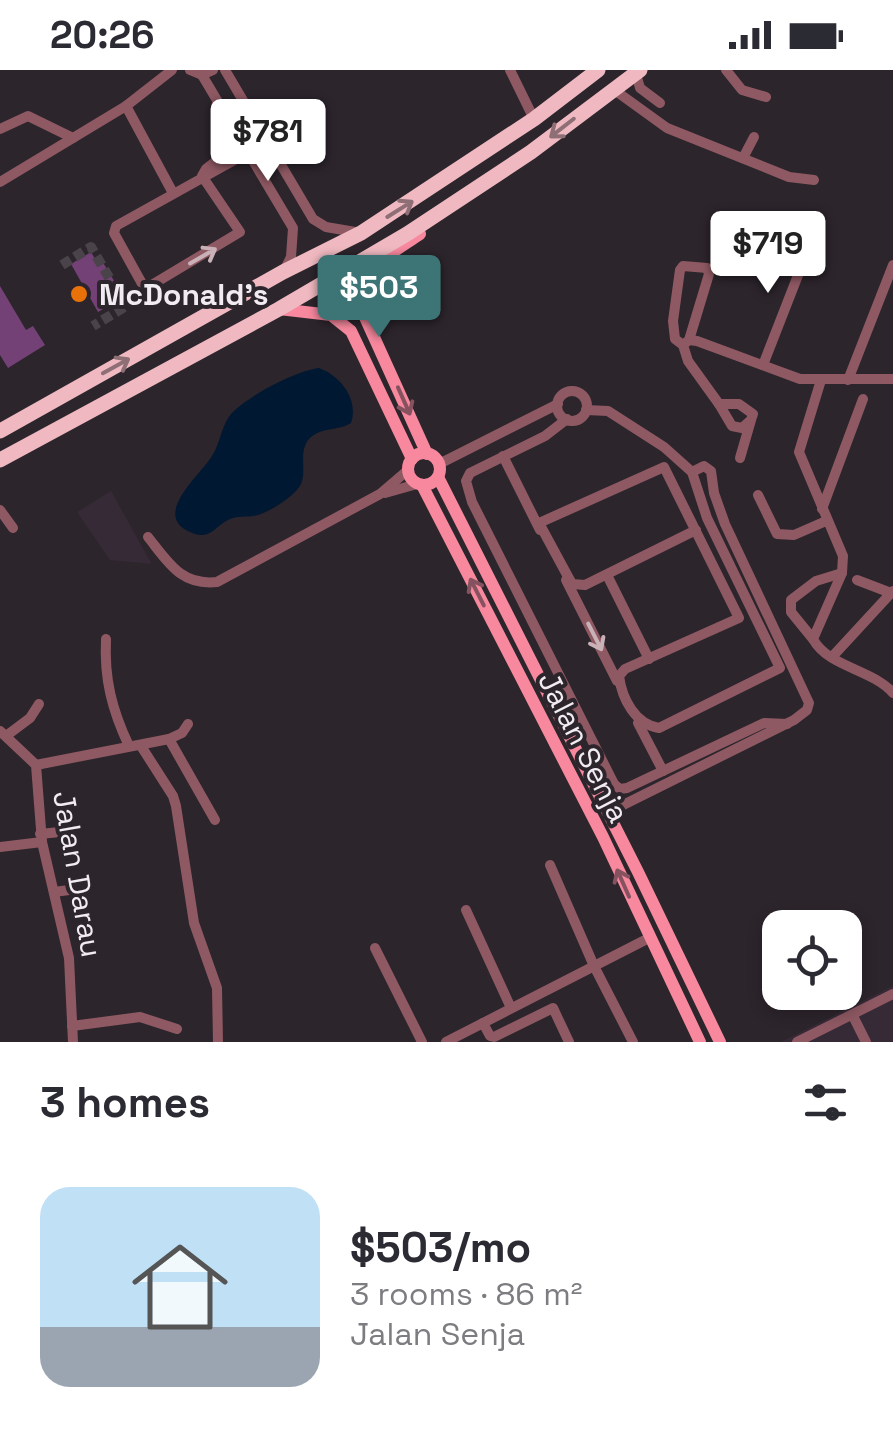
<!DOCTYPE html>
<meta charset="utf-8">
<style>
:root{--surface:#fff;--page:#f7f7f7;--text:#2b2b33;--muted:#7c7c81;--line:#e1e1e2;--accent:#3d7476}
body{margin:0;font-family:"Space Grotesk",sans-serif;background:var(--page);color:var(--text);height:100vh;display:flex;flex-direction:column;font-size:38px;white-space:nowrap}
*{box-sizing:border-box;margin:0}
p{font-size:32px;color:var(--muted)}
.icon{flex:none;width:55px;height:55px;fill:none;stroke:currentColor;stroke-width:2;stroke-linecap:round;stroke-linejoin:round}
.map{position:relative;height:972px;overflow:hidden}
.side{display:flex;flex-direction:column;background:var(--surface);flex:1}
.side>*{flex:none}
.fabs{position:absolute;left:762px;top:840px;display:grid;gap:20px}
.fabs a{display:grid;place-items:center;width:100px;height:100px;border-radius:20px;background:var(--surface);box-shadow:0 5px 15px #0003;font-size:50px}
.price{position:absolute;translate:-50% -85px;padding:0 22px;border-radius:10px;background:#fff;color:#222;font-size:32px;line-height:65px;filter:drop-shadow(0 2px 5px #0008)}
.price::after{content:'';position:absolute;left:50%;top:60px;width:30px;height:22px;margin-left:-15px;background:inherit;clip-path:polygon(0 0,100% 0,50% 100%)}
.price.active{background:var(--accent);color:#fff}
ul{padding:0;list-style:none}
li{display:flex;align-items:center;gap:30px;height:250px;padding:0 40px}
li+li{border-top:2px solid var(--line)}
li span{display:grid;place-items:center;flex:none;width:280px;height:200px;border-radius:30px;color:#555}
li>.icon{margin-inline-start:auto}
span .icon{width:120px;height:120px;fill:#fffc;stroke-width:1}
li b{font-size:42px}
h2{display:flex;justify-content:space-between;align-items:center;height:120px;padding:0 40px;font-size:42px}
.status{display:flex;justify-content:space-between;align-items:center;height:70px;padding:0 50px;background:var(--surface);direction:ltr}
.status svg{height:28px;fill:currentColor}
.map>svg:first-child{display:block}
.built{fill:#362a36}
.water{fill:#001831}
.building{fill:#734175}
.lines{fill:none;stroke-linecap:round;stroke-linejoin:round}
.minor-tunnel{stroke:#4a434a;stroke-width:10;stroke-dasharray:10 5;stroke-linecap:butt}
.minor{stroke:#8f5963;stroke-width:10}
.major{stroke:#f7889e;stroke-width:12}
.highway{stroke:#f0b9c1;stroke-width:15}
.oneway{stroke:#8e6f76}
.oneway2{stroke:#cab1b8}
.oneway3{stroke:#87525f}
.food-dot{fill:#e8710a;stroke:#2c252c;stroke-width:4}
.labels{text-anchor:middle;dominant-baseline:central;stroke-width:8;stroke-linejoin:round;paint-order:stroke}
.poi-label{font-size:30px;font-weight:bold;fill:#f1ecf1;stroke:#2c252c;text-anchor:start}
.street-label{font-size:30px;fill:#f1ecf1;stroke:#2c252c}
</style>
<div class="status"><b>20:26</b><svg viewBox="0 0 49 12"><path d="M0 12V9h3v3zM5 12V6h3v6zM10 12V3h3v9zM15 12V0h3v12zM26 1h20v11H26zM47 4h2v5h-2z"/></svg></div>
<div class="map">
<svg width="893" height="972" viewBox="0 0 893 972">
<rect width="100%" height="100%" fill="#2c252c"/>
<g class="built">
<polygon points="111,421 150,491 151,494 110,490 77,442"/>
<polygon points="893,916 893,972 781,972"/>
</g>
<path class="water" d="M319,298c22,8 40,32 32,55 -12,8 -31,4 -42,16 -11,13 -2,31 -8,45 -6,12 -30,27 -43,31 -10,3 -20,0 -30,5 -12,6 -18,19 -33,14 -48,-16 5,-58 17,-78 8,-12 10,-32 19,-42 17,-18 64,-43 88,-46z"/>
<g class="building">
<polygon points="91,182 95,189 99,186 124,227 98,242 71,194"/>
<polygon points="0,216 26,260 33,256 45,275 8,298 0,285"/>
</g>
<g class="lines">
<polyline class="minor-tunnel" points="62,195 91,177 126,236 93,256"/>
<g class="minor">
<polyline points="190,0 202,5 213,0"/>
<polyline points="225,0 313,149 326,157 361,163"/>
<polyline points="510,0 534,49"/>
<polyline points="726,0 742,20 766,27"/>
<polyline points="636,4 640,18 660,33"/>
<polyline points="202,5 293,158 291,187 284,201"/>
<polyline points="613,19 667,58 789,107 814,110"/>
<path d="M217,31c-2,21 10,30 12,50l-23,18 -4,7 38,56 -95,57 -31,-56 2,-7 133,-74"/>
<polyline points="126,36 173,123"/>
<polyline points="0,59 28,46 73,68"/>
<polyline points="743,88 754,67"/>
<polyline points="0,112 126,36 172,0"/>
<polyline points="689,270 697,271 800,309 893,309"/>
<polyline points="683,275 675,269 673,251 680,200 683,196 707,198 709,204 689,270 683,275 688,291 719,334"/>
<polyline points="763,295 811,172"/>
<path d="M821,310l-22,72 44,104 -1,17 -29,66c15,28 59,30 80,54"/>
<polyline points="848,310 893,195"/>
<circle cx="572" cy="336" r="15"/>
<path d="M586,340l22,1 56,36 28,25 15,46 73,150 -121,60c-24,-4 -37,-29 -40,-52l6,-7 114,-51 -75,-151 -125,56 33,61 13,1 111,-55"/>
<polyline points="567,349 545,366 470,403 466,411 472,432 614,714 620,719 627,718 764,653 787,654"/>
<polyline points="503,386 540,460"/>
<polyline points="740,388 751,350 753,344 739,334 719,334 732,356 742,358 751,350"/>
<polyline points="439,394 558,334"/>
<polyline points="385,423 417,414"/>
<polyline points="758,425 777,464 794,465 826,451"/>
<polyline points="822,439 863,329"/>
<polyline points="0,440 13,458"/>
<path d="M148,467c20,25 33,49 69,45l163,-88 28,-24"/>
<polyline points="607,505 649,589"/>
<polyline points="566,510 617,611"/>
<polyline points="857,510 891,523"/>
<path d="M106,569c-2,40 6,71 23,107"/>
<polyline points="813,569 791,542 791,530 816,511 842,503"/>
<polyline points="832,587 893,521"/>
<polyline points="638,653 663,701"/>
<polyline points="0,661 36,695 42,772 69,888 73,972"/>
<polyline points="6,666 30,648 39,634"/>
<polyline points="169,669 215,750"/>
<polyline points="141,676 173,726 176,736 194,853 217,918 218,972"/>
<polyline points="36,695 169,669 182,663 188,654"/>
<polyline points="607,743 794,650 807,640 809,633 725,454 714,423 711,401 704,396 692,402"/>
<polyline points="40,764 60,762"/>
<polyline points="0,777 42,772"/>
<polyline points="550,795 594,896 633,972"/>
<polyline points="54,822 69,820"/>
<polyline points="466,840 511,938"/>
<polyline points="375,878 422,972"/>
<polyline points="853,946 866,972"/>
<polyline points="483,953 490,966 494,967 553,938 569,972"/>
<polyline points="72,956 140,947 177,959"/>
<polyline points="446,972 649,868"/>
<polyline points="797,972 893,924"/>
</g>
<g class="major">
<path d="M420,164c-26,18 -60,34 -61,70l68,150"/>
<polyline points="279,239 331,245 351,261 412,389"/>
<circle cx="424" cy="399" r="16"/>
<polyline points="438,407 638,802 720,972"/>
<polyline points="422,415 603,767 700,972"/>
</g>
<g class="highway">
<polyline points="0,361 283,202 361,163 534,49 598,0"/>
<polyline points="0,390 279,239 407,164 531,82 640,0"/>
</g>
</g>
<defs><path id="oneway-shaft" d="M-6 0H5M1.5-3L5.5 0L1.5 3" fill="none" stroke-width="1.6" stroke-linecap="round" stroke-linejoin="round" transform="scale(2.5)"/></defs>
<g class="oneway">
<use href="#oneway-shaft" transform="translate(562 58) rotate(142)"/>
<use href="#oneway-shaft" transform="translate(400 139) rotate(-32)"/>
<use href="#oneway-shaft" transform="translate(116 296) rotate(-29)"/>
</g>
<g class="oneway2">
<use href="#oneway-shaft" transform="translate(203 186) rotate(-30)"/>
<use href="#oneway-shaft" transform="translate(595 567) rotate(63)"/>
</g>
<g class="oneway3">
<use href="#oneway-shaft" transform="translate(404 331) rotate(66)"/>
<use href="#oneway-shaft" transform="translate(477 522) rotate(-117)"/>
<use href="#oneway-shaft" transform="translate(623 813) rotate(-114)"/>
</g>
<circle class="food-dot" cx="79" cy="224" r="10"/>
<g class="labels">
<g class="poi-label">
<text x="99" y="224">McDonald's</text>
</g>
<g class="street-label">
<text transform="translate(584 677) rotate(63)">Jalan Senja</text>
<text transform="translate(78 804) rotate(80)">Jalan Darau</text>
</g>
</g>
</svg>
<div class="fabs">
<a><svg class="icon" aria-label="locate" viewBox="0 0 24 24"><circle cx="12" cy="12" r="6"/><path d="M12 2v4M12 18v4M2 12h4M18 12h4"/></svg></a>
</div>
<b class="price" style="left:268px;top:114px">$781</b>
<b class="price" style="left:768px;top:226px">$719</b>
<b class="price active" style="left:379px;top:270px">$503</b>
</div>
<section class="side">
<h2>3 homes<svg class="icon" aria-label="filters" viewBox="0 0 24 24"><path d="M4 7h16M4 17h16"/><circle cx="9" cy="7" r="2"/><circle cx="15" cy="17" r="2"/></svg></h2>
<ul>
<li><span style="background:linear-gradient(#bfe0f5 70%,#9aa5b1 0)"><svg class="icon" aria-label="home" viewBox="0 0 24 24"><path d="M3 11l9-7 9 7M6 9v11h12V9"/></svg></span><div><b>$503/mo</b><p>3 rooms · 86 m²</p><p>Jalan Senja</p></div></li>
</ul>
</section>
